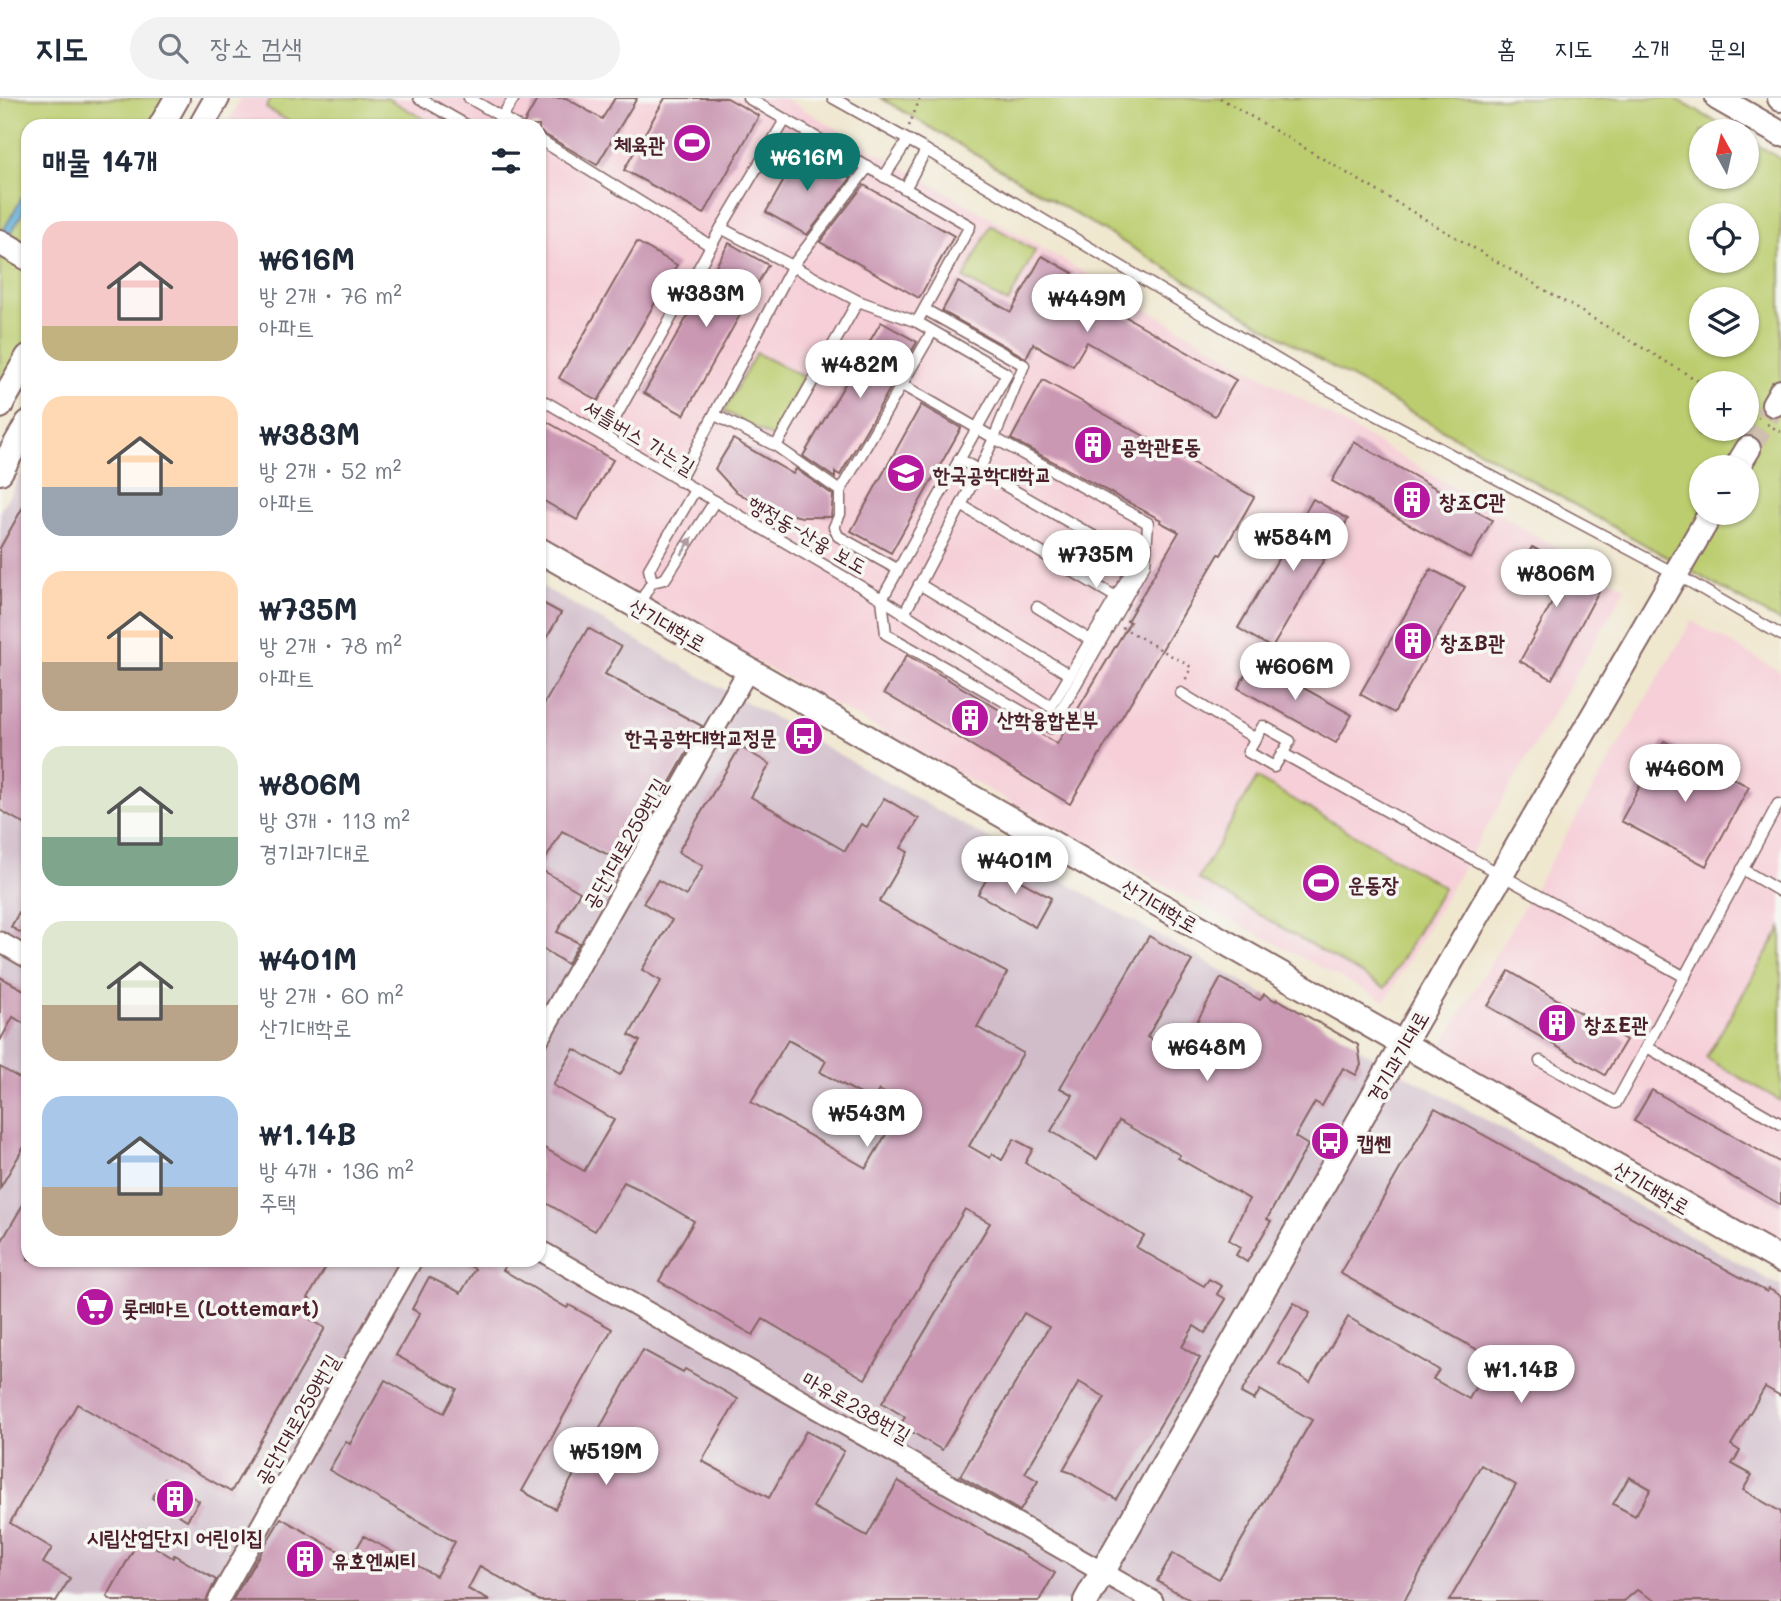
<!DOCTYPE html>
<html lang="ko">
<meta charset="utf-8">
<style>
:root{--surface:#fff;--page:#f2f2f3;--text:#1f2937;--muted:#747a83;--line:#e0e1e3;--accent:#0f766e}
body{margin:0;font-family:Mali,"Poor Story",sans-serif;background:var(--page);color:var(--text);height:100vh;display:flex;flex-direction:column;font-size:26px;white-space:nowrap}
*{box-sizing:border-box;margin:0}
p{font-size:23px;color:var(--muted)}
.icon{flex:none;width:38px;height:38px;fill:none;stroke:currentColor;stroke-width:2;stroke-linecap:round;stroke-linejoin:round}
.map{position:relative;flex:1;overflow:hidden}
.panel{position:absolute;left:21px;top:21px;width:525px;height:1148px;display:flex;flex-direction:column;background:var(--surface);border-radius:21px;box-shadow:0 2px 5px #0004}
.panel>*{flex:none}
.needle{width:46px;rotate:352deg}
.controls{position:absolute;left:1689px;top:21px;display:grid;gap:14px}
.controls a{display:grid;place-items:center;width:70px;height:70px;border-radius:50%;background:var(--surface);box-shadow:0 2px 5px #0004;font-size:35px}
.price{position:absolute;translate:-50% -60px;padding:0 16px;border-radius:24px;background:#fff;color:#222;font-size:23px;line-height:46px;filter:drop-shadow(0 2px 4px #0008)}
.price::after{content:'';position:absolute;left:50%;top:42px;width:21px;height:16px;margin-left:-10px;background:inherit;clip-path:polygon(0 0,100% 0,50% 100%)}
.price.current{background:var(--accent);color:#fff}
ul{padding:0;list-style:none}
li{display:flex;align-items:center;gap:21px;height:175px;padding:0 21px}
li span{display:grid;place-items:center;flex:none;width:196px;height:140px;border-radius:21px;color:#555}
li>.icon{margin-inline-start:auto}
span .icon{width:84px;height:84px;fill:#fffc;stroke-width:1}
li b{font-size:30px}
h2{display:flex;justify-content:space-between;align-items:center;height:84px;padding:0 21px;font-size:30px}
header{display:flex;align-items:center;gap:42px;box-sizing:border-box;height:98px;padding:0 35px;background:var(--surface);border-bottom:2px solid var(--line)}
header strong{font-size:33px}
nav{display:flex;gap:38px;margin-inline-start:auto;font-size:24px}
.search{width:490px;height:63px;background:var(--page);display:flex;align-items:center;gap:18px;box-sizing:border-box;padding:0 24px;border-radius:38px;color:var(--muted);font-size:26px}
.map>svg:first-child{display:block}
.built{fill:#f6cfd8}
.industrial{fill:#d1bdca}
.green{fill:#bccd70;stroke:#83764e;stroke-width:2;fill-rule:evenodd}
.water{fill:#5dacd7;stroke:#546681;stroke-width:2}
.building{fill:#ca98b3;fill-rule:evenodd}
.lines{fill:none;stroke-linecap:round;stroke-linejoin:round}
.tertiary-tunnel{stroke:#cfbfae;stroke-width:24;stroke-dasharray:24 12;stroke-linecap:butt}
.service-casing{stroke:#846564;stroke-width:13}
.minor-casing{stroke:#846564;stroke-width:23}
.tertiary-casing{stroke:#846564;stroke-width:28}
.path{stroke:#846564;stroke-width:2.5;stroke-dasharray:2 5;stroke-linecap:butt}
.service{stroke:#fff;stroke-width:10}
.minor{stroke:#fff;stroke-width:19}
.tertiary{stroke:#fff;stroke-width:24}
.oneway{fill:#ae9aa0}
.labels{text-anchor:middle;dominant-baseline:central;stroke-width:7;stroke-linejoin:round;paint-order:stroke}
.poi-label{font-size:21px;font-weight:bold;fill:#4a1f2b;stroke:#f6f6f2;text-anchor:start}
.street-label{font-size:21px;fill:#4a1f2b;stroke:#f6f6f2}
</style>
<header>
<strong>지도</strong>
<div class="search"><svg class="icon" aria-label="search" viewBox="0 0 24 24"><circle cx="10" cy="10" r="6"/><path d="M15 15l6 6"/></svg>장소 검색</div>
<nav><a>홈</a><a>지도</a><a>소개</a><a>문의</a></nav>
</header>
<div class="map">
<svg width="1781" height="1503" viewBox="0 0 1781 1503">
<rect width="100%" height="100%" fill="#f6f6f2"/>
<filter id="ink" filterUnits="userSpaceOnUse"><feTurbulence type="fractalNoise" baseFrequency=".0143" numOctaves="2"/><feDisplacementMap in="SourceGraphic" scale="14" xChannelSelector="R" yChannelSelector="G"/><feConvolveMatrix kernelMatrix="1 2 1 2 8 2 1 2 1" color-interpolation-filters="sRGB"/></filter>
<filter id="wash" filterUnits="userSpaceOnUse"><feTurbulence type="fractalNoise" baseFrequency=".00686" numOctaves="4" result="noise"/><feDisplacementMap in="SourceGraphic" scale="28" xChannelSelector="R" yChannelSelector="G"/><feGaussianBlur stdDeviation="1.57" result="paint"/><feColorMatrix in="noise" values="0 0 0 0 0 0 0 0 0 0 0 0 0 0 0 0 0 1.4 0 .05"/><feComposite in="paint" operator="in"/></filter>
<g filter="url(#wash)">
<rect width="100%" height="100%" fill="#f0e7cf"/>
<g class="built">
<polygon points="241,0 784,0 1626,490 1385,903 1073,739 539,443 539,28 226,28"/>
<polygon points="1692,523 1781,574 1781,1152 1440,951"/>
</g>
<polygon class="industrial" points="28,365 28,1162 539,1162 539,487 1781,1189 1781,1503 0,1503 0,413"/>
<g class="green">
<polygon points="0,0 176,0 160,28 28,28 28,258 0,306"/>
<polygon points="271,0 387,0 436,28 297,28 266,10"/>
<path d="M881,0h793l58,33h-31v46h45l1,-38 34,20v463l-442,-251zM1701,117h45v46h-45zM1701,201h45v46h-45zM1701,285h45v46h-45zM1701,369h45v46h-45z"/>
<polygon points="991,127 1035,153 1008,205 964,180"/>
<polygon points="756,255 804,279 773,340 724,313"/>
<polygon points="1257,680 1444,789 1385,890 1198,781"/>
<polygon points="1781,830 1781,1003 1706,960"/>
</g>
<polygon class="water" points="28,89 28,106 0,154 0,138"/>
<g id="blocks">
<g class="building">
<polygon points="538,0 566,0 602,21 615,0 637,0 597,67 539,33 539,28 524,28 524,25"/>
<polygon points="665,0 727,0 759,18 704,116 624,72"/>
<polygon points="801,52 851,80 807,137 766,114"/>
<polygon points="864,87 954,138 919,200 820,144"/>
<polygon points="637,144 677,167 598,303 559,280"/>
<polygon points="729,145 768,167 684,317 644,295"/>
<polygon points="1042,158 1073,175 1067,185 1236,282 1215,318 1087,244 1073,268 1033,246 1026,260 942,213 958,184 1011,214"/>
<polygon points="881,224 917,244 840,377 835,374 835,380 803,358"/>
<polygon points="1043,282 1254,399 1221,457 1219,456 1070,706 884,595 907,557 1057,646 1130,524 1127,523 1179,434 1160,424 1161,422 1011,341"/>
<polygon points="921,307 961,330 891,455 851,433"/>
<polygon points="539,319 613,362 577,422 539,400"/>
<polygon points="733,341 793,376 796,371 833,397 831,419 802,419 767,411 735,393 715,371"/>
<polygon points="1354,344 1492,422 1471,461 1332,383"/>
<polygon points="28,400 28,728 0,712 0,450"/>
<polygon points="1313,401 1348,421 1272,550 1238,530"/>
<polygon points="1532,449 1602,487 1552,581 1520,563 1554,501 1515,480"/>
<polygon points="1431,471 1465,489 1394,615 1360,596"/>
<polygon points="539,503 561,515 539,553"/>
<polygon points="588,530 621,549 605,576 702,628 624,765 562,733 540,771 580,794 557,834 579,845 567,866 539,848 539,615"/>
<polygon points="1253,562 1352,617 1336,645 1238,590"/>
<polygon points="1664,643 1749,689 1706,768 1621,723"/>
<path d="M740,649l30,17 -19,33 94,54 16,-27 6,3 17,-29 35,21 -18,29 7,4 -29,50 128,71 -30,54 46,26 -54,93 21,12 2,-4 10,6 12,-21 19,10 -8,14 119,73 -8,11 68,39 5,-7 13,7 -5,8 9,5 -21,34 -11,-7 -12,21 18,11 -84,141 -44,-26 -9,-3 42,-73 -26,-15 -54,91 13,8 -18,30 -60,-35 89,-149 -25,-14 -82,137 -42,-25 5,-8 -23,-14 108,-180 -25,-14 -100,170 -102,-60 -10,16 -94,-54 35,-60 -53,-31 -17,-8 -29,49 -56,-32v-54l45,26 30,-51 -61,-35 21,-36 46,26 20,-34 -11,-6 32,-54 -19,-11 30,-50 -29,-17 15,-23 28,16 17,-30 -25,-14zM788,942l38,21 -6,11 53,29 6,-11 25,14 -38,64 -115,-66z"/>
<polygon points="994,768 1051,800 1035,829 978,796"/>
<polygon points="28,798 28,839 11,829"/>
<polygon points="1149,838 1192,863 1147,939 1179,956 1221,880 1260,902 1264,896 1276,903 1277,901 1358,947 1361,967 1356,977 1343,970 1322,1008 1315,1004 1295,1039 1308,1047 1267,1121 1271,1123 1247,1164 1236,1157 1241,1149 1229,1142 1249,1101 1178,1060 1180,1057 1119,1023 1097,1061 1051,1033 1073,997 1060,990"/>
<polygon points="1509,873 1626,942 1605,977 1488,908"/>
<polygon points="0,879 28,894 28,928 13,919 0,943"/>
<polygon points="0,969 28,985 28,1042 0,1090"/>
<polygon points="1652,992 1781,1065 1781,1107 1634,1023"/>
<path d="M1435,1010l332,184 2,-3 12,7v100l-16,-9 -34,58 9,6 -8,13 20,11 -9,15 38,22v89h-125l-19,-11 -13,11h-175l67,-116 -35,-20 -77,136h-212l-35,-20 16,-28 46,26 93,-159 -52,-30 -6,10 -13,-7 53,-90 16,10 -31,51 31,18 38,-65 91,53 -6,9 36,20 23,-41 -152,-85zM1629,1379l22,12 -16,27 -22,-12z"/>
<polygon points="28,1098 28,1162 330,1162 308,1200 318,1206 310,1221 325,1230 231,1394 77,1306 10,1425 52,1450 43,1465 70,1480 56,1503 0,1503 0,1146"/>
<polygon points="460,1162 497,1162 506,1167 503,1172 567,1210 569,1207 612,1231 522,1393 555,1411 643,1252 683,1274 685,1271 738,1301 702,1363 769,1400 806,1333 844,1353 813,1409 867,1438 898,1383 1055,1475 1039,1503 540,1503 480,1468 468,1491 490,1503 232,1503 281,1420 351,1460 364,1438 436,1478 455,1444 329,1372 346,1343 350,1346 385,1282 444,1315 457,1291 396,1257 420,1215 412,1211 429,1179 461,1195 475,1171"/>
<polygon points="164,1381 199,1403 187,1422 152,1400"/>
<polygon points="140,1440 173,1460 174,1457 216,1482 206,1503 113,1503 107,1499"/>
</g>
</g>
</g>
<g filter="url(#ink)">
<use href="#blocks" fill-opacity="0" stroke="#846564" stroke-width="2"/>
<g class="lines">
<polyline class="tertiary-tunnel" points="1748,351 1774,306"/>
<defs>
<g id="service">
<polyline points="419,0 468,28"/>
<polyline points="469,0 517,28"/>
<polyline points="748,0 970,128 917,224 1007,276 882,501 886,536 1051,630 1145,466 1148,425 994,340 1024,267 924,211"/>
<polyline points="833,0 926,52 1320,287 1676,476 1781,537"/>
<polyline points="496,28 514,0"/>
<polyline points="539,41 711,148 721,130 858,203 917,224"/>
<polyline points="884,79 908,42"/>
<polyline points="905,91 926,52"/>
<polyline points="721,130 785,22"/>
<polyline points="858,203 776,348 840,393 840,416 834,429 838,438 897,471"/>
<polyline points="902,287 994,340 979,373 904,516"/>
<polyline points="546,304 882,501 1051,609 1137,463 959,361"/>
<polyline points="715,317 776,348"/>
<polyline points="605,338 711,148"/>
<polyline points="679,383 793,167 868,69"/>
<polyline points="840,393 932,234"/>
<polyline points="961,407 1116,499"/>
<polyline points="652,484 665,481 715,403"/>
<polyline points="919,486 1070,577"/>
<polyline points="637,509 652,484 649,471 695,392"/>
<polyline points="1037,509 1090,542"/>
<polyline points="1181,595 1256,641"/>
<polygon points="1263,628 1290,643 1274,669 1248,654"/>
<polyline points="1282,655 1685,879"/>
<polyline points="1742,771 1781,794"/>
<polyline points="1647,949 1781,1026"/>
<polyline points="1540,963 1616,1005 1778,706"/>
</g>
<g id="minor">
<polyline points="0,844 28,860"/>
<polyline points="539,940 748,572"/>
<polyline points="539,1152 1153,1503"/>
<polyline points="218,1503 412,1162"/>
</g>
<g id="tertiary">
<polyline points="1718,0 1781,36"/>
<polyline points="1780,0 1781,1"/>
<polyline points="161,28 177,0"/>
<polyline points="201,28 217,0"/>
<polyline points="0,144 28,160"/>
<polyline points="1774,306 1781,294"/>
<polyline points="0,308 28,259"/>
<polyline points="1737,369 1748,351"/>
<polyline points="0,374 28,325"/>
<polyline points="539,452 1781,1162"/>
<polyline points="1086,1503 1403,946 1711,415"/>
</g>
</defs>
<use href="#service" class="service-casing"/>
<use href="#minor" class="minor-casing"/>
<use href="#tertiary" class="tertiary-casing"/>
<g class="path">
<polyline points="1220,0 1702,285"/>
<polyline points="909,28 920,0"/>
<polyline points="1746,313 1759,320"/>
<polyline points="1767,326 1781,334"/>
<polyline points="1122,529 1191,569 1185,583"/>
</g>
<use href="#service" class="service"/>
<use href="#minor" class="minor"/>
<use href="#tertiary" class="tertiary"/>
</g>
<defs><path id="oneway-solid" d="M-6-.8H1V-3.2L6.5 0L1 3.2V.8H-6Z" transform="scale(1.75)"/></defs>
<use class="oneway" href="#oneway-solid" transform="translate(687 448) rotate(-58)"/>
</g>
<defs>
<symbol id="stadium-disc" viewBox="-11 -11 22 22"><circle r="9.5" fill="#b5179e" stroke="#f6f6f2"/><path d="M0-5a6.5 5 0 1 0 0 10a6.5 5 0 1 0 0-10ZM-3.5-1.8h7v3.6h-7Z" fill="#fff"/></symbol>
<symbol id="building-disc" viewBox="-11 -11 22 22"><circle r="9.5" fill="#b5179e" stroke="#f6f6f2"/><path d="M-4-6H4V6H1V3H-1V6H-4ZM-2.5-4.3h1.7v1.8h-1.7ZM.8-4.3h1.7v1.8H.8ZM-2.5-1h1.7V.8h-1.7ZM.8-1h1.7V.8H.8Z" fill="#fff"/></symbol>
<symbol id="university-disc" viewBox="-11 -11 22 22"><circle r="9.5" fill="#b5179e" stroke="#f6f6f2"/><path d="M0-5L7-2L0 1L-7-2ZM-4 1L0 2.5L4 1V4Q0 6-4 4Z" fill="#fff"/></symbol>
<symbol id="bus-disc" viewBox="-11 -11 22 22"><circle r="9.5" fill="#b5179e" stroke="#f6f6f2"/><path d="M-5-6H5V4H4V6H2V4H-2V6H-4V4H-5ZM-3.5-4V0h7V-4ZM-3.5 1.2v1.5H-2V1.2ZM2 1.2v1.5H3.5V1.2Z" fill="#fff"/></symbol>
<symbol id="supermarket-disc" viewBox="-11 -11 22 22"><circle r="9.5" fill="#b5179e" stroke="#f6f6f2"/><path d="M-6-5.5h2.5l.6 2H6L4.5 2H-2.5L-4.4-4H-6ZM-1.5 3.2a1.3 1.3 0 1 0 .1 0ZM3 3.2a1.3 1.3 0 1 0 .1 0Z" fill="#fff"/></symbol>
</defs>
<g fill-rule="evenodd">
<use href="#stadium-disc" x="670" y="23" width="44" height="44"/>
<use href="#building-disc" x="1071" y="325" width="44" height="44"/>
<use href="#university-disc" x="884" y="353" width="44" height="44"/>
<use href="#building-disc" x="1390" y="380" width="44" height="44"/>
<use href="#building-disc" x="1391" y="521" width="44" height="44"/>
<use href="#building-disc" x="948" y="598" width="44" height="44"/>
<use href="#bus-disc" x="782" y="616" width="44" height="44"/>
<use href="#stadium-disc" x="1299" y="763" width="44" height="44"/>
<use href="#building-disc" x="1535" y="903" width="44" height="44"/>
<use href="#bus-disc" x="1308" y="1021" width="44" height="44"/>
<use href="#supermarket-disc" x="73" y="1187" width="44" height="44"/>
<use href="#building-disc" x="153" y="1379" width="44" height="44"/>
<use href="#building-disc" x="283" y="1439" width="44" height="44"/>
</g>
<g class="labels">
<g class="poi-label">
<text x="665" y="45" text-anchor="end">체육관</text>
<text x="1120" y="347">공학관E동</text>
<text x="933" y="375">한국공학대학교</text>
<text x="1439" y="402">창조C관</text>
<text x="1440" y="543">창조B관</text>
<text x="997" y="620">산학융합본부</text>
<text x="777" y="638" text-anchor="end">한국공학대학교정문</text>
<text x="1348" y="785">운동장</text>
<text x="1584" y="925">창조E관</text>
<text x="1357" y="1043">캡쎈</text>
<text x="122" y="1209">롯데마트 (Lottemart)</text>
<text x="175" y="1438" text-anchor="middle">시립산업단지 어린이집</text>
<text x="332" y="1461">유호엔씨티</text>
</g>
<g class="street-label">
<text transform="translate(640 338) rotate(31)">셔틀버스 가는길</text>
<text transform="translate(808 436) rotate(30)">행정동-산융 보도</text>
<text transform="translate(668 526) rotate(30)">산기대학로</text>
<text transform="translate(624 745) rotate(-60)">공단1대로259번길</text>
<text transform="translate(1160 807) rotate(30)">산기대학로</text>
<text transform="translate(1397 958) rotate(-60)">경기과기대로</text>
<text transform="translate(1652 1089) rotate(30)">산기대학로</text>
<text transform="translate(857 1308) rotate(30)">마유로238번길</text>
<text transform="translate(296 1321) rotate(-60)">공단1대로259번길</text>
</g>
</g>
</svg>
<div class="controls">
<a><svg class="needle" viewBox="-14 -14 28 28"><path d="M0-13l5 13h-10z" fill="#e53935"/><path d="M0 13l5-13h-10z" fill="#747a83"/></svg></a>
<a><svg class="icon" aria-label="locate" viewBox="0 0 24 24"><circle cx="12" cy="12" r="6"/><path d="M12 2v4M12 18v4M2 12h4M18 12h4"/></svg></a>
<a><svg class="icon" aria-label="layers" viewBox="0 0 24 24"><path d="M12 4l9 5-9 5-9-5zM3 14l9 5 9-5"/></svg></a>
<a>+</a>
<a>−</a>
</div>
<b class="price current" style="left:807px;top:95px">₩616M</b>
<b class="price" style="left:706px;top:231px">₩383M</b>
<b class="price" style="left:1087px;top:236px">₩449M</b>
<b class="price" style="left:860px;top:302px">₩482M</b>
<b class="price" style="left:1293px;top:475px">₩584M</b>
<b class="price" style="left:1096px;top:492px">₩735M</b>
<b class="price" style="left:1556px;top:511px">₩806M</b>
<b class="price" style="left:1295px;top:604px">₩606M</b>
<b class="price" style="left:1685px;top:706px">₩460M</b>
<b class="price" style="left:1015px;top:798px">₩401M</b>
<b class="price" style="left:1207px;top:985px">₩648M</b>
<b class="price" style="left:867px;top:1051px">₩543M</b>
<b class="price" style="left:1521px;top:1307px">₩1.14B</b>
<b class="price" style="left:606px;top:1389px">₩519M</b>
<section class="panel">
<h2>매물 14개<svg class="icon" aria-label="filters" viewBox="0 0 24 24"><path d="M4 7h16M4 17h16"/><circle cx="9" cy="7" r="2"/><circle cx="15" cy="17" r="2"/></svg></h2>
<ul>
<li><span style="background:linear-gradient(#f6c9c9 75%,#c2b280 0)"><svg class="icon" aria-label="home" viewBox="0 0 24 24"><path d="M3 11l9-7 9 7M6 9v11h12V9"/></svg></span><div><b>₩616M</b><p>방 2개 · 76 m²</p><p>아파트</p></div></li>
<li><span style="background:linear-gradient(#ffd9b3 65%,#9aa5b1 0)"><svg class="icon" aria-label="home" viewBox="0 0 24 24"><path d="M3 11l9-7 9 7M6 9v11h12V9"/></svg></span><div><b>₩383M</b><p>방 2개 · 52 m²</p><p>아파트</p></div></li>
<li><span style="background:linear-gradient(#ffd9b3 65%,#b9a48a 0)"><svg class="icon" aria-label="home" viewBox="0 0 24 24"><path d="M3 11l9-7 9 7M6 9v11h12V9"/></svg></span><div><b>₩735M</b><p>방 2개 · 78 m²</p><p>아파트</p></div></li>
<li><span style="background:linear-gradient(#dfe7d0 65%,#7fa58c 0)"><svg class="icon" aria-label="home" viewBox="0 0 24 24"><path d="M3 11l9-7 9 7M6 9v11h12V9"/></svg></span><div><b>₩806M</b><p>방 3개 · 113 m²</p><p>경기과기대로</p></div></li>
<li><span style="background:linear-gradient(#dfe7d0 60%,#b9a48a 0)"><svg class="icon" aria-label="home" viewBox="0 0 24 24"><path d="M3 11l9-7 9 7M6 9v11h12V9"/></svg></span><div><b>₩401M</b><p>방 2개 · 60 m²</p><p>산기대학로</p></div></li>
<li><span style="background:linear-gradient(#a9c7e8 65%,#b9a48a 0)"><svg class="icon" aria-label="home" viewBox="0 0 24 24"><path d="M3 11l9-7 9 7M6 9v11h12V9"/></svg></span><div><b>₩1.14B</b><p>방 4개 · 136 m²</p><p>주택</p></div></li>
</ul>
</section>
</div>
